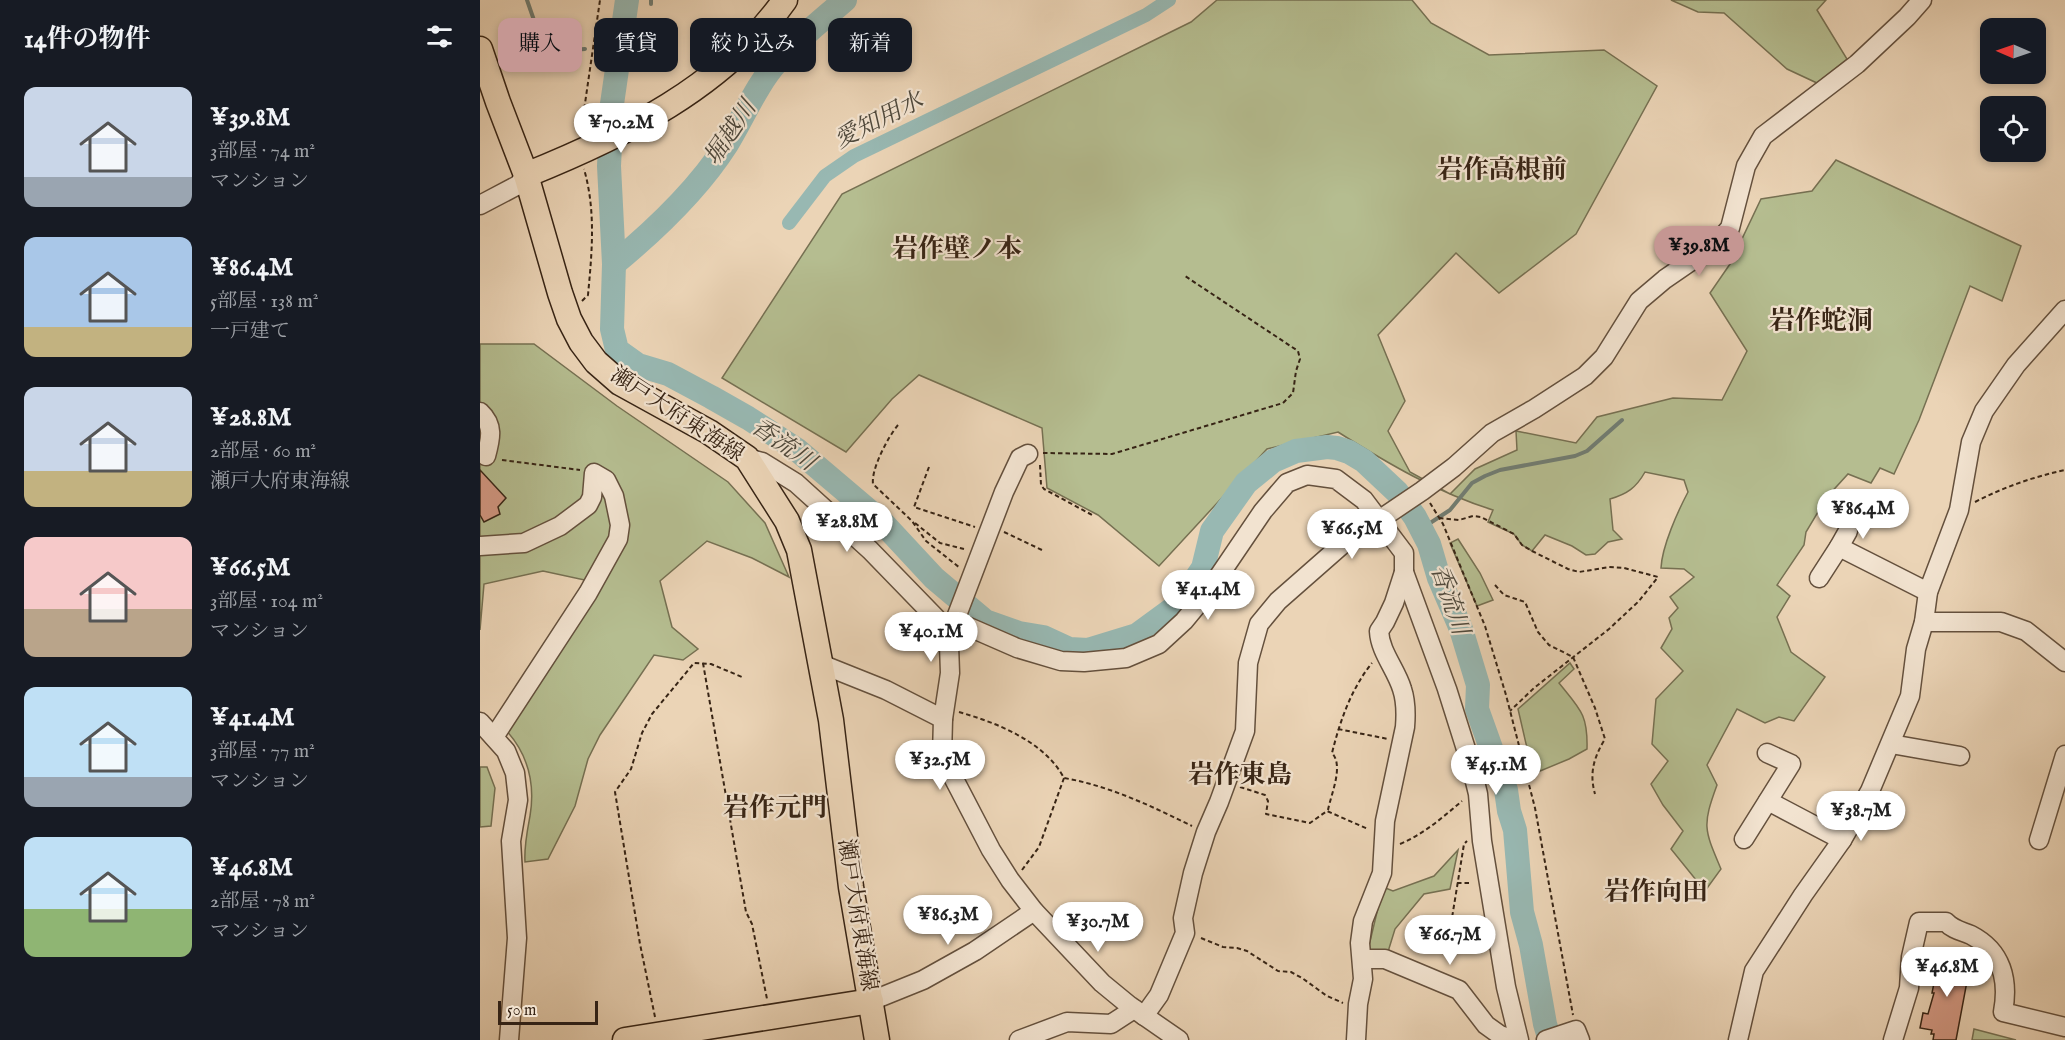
<!DOCTYPE html>
<html lang="ja">
<meta charset="utf-8">
<style>
:root{--surface:#171b24;--page:#242831;--text:#f1f3f6;--muted:#9ea1a6;--accent:#c59692}
body{margin:0;font-family:"IM FELL English","Noto Serif JP",serif;background:var(--page);color:var(--text);height:100vh;display:flex;flex-direction:column;font-size:22px;white-space:nowrap}
*{box-sizing:border-box;margin:0}
p{font-size:20px;color:var(--muted)}
.icon{flex:none;width:33px;height:33px;fill:none;stroke:currentColor;stroke-width:2;stroke-linecap:round;stroke-linejoin:round}
.map{position:relative;flex:1;overflow:hidden}
.sheet{display:flex;flex-direction:column;background:var(--surface);width:480px}
.sheet>*{flex:none}
.top-card{position:absolute;left:18px;top:18px;width:570px;height:54px;display:flex;gap:12px}
.needle{width:39px;rotate:272deg}
.fabs{position:absolute;left:1500px;top:18px;display:grid;gap:12px}
.fabs a{display:grid;place-items:center;width:66px;height:66px;border-radius:12px;background:var(--surface);box-shadow:0 3px 9px #0003;font-size:30px}
.scale{position:absolute;left:18px;bottom:15px;width:100px;box-sizing:border-box;padding-left:6px;border:3px solid #372415;border-top:0;font-size:16px;line-height:21px;white-space:nowrap;color:#372415;-webkit-text-stroke:4px #f2e3d0;paint-order:stroke}
.price{position:absolute;translate:-50% -51px;padding:0 14px;border-radius:21px;background:#fff;color:#222;font-size:20px;line-height:39px;filter:drop-shadow(0 2px 3px #0008)}
.price::after{content:'';position:absolute;left:50%;top:36px;width:18px;height:14px;margin-left:-9px;background:inherit;clip-path:polygon(0 0,100% 0,50% 100%)}
.price.selected{background:var(--accent);color:#111}
ul{padding:0;list-style:none}
li{display:flex;align-items:center;gap:18px;height:150px;padding:0 24px}
li span{display:grid;place-items:center;flex:none;width:168px;height:120px;border-radius:12px;color:#555}
li>.icon{margin-inline-start:auto}
span .icon{width:72px;height:72px;fill:#fffc;stroke-width:1}
li b{font-size:26px}
h2{display:flex;justify-content:space-between;align-items:center;height:72px;padding:0 24px;font-size:26px}
.tag{padding:0 21px;border-radius:12px;background:var(--surface);box-shadow:0 3px 9px #0003;font-size:21px;line-height:54px}
.tag.selected{background:var(--accent);color:#111}
main{display:flex;flex:1;min-height:0}
.map>svg:first-child{display:block}
.green{fill:#b5bd90;stroke:#767052;stroke-width:1.5}
.lines{fill:none;stroke-linecap:round;stroke-linejoin:round}
.stream{stroke:#717d73;stroke-width:4}
.canal{stroke:#98b8b2;stroke-width:14}
.river{stroke:#98b8b2;stroke-width:24}
.building{fill:#d49984;stroke:#372415;stroke-width:1.5}
.minor-casing{stroke:#64503d;stroke-width:21}
.major-casing{stroke:#372415;stroke-width:27}
.path{stroke:#372415;stroke-width:2;stroke-dasharray:4.5 3;stroke-linecap:butt}
.minor{stroke:#f2e3d0;stroke-width:18}
.major{stroke:#ebd4b6;stroke-width:24}
.labels{text-anchor:middle;dominant-baseline:central;stroke-width:4.5;stroke-linejoin:round;paint-order:stroke}
.street-label{font-size:22px;fill:#372415;stroke:#f2e3d0}
.water-label{font-size:24px;font-style:italic;fill:#4f493c;stroke:#f2e3d0}
.quarter-label{font-size:26px;font-weight:bold;fill:#372415;stroke:#f2e3d0}
</style>
<main>
<section class="sheet">
<h2>14件の物件<svg class="icon" aria-label="filters" viewBox="0 0 24 24"><path d="M4 7h16M4 17h16"/><circle cx="9" cy="7" r="2"/><circle cx="15" cy="17" r="2"/></svg></h2>
<ul>
<li><span style="background:linear-gradient(#c9d6e8 75%,#9aa5b1 0)"><svg class="icon" aria-label="home" viewBox="0 0 24 24"><path d="M3 11l9-7 9 7M6 9v11h12V9"/></svg></span><div><b>¥39.8M</b><p>3部屋 · 74 m²</p><p>マンション</p></div></li>
<li><span style="background:linear-gradient(#a9c7e8 75%,#c2b280 0)"><svg class="icon" aria-label="home" viewBox="0 0 24 24"><path d="M3 11l9-7 9 7M6 9v11h12V9"/></svg></span><div><b>¥86.4M</b><p>5部屋 · 138 m²</p><p>一戸建て</p></div></li>
<li><span style="background:linear-gradient(#c9d6e8 70%,#c2b280 0)"><svg class="icon" aria-label="home" viewBox="0 0 24 24"><path d="M3 11l9-7 9 7M6 9v11h12V9"/></svg></span><div><b>¥28.8M</b><p>2部屋 · 60 m²</p><p>瀬戸大府東海線</p></div></li>
<li><span style="background:linear-gradient(#f6c9c9 60%,#b9a48a 0)"><svg class="icon" aria-label="home" viewBox="0 0 24 24"><path d="M3 11l9-7 9 7M6 9v11h12V9"/></svg></span><div><b>¥66.5M</b><p>3部屋 · 104 m²</p><p>マンション</p></div></li>
<li><span style="background:linear-gradient(#bfe0f5 75%,#9aa5b1 0)"><svg class="icon" aria-label="home" viewBox="0 0 24 24"><path d="M3 11l9-7 9 7M6 9v11h12V9"/></svg></span><div><b>¥41.4M</b><p>3部屋 · 77 m²</p><p>マンション</p></div></li>
<li><span style="background:linear-gradient(#bfe0f5 60%,#8fb573 0)"><svg class="icon" aria-label="home" viewBox="0 0 24 24"><path d="M3 11l9-7 9 7M6 9v11h12V9"/></svg></span><div><b>¥46.8M</b><p>2部屋 · 78 m²</p><p>マンション</p></div></li>
</ul>
</section>
<div class="map">
<svg width="1585" height="1040" viewBox="0 0 1585 1040">
<rect width="100%" height="100%" fill="#ebd4b6"/>
<filter id="stains"><feTurbulence type="fractalNoise" baseFrequency=".00333" numOctaves="4"/><feColorMatrix values="0 0 0 0 .2 0 0 0 0 .09 0 0 0 0 .02 0 0 0 .5 -.17"/></filter>
<radialGradient id="worn" r=".72"><stop offset=".6" stop-color="#630" stop-opacity="0"/><stop offset="1" stop-color="#630" stop-opacity=".3"/></radialGradient>
<g class="green">
<path d="M737,0h195l19,23 58,32 115,-5 53,36 -81,148 -77,59 -43,-40 -78,82 27,66 -17,30 22,41 40,22 25,-25 42,-19 -1,-19 60,12 21,-26 76,-19 49,2 25,-49 -37,-58 20,-29 31,-65 51,-8 24,-31 185,86 -19,55 -32,-15 -51,134 -25,54 -14,-6 -9,15 -23,-9 -21,23 -21,35 -2,13 -27,40 13,11 -13,21 14,35 34,25 -31,44 -15,-4 -14,6 -28,-14 -30,56 10,20c-15,41 -13,44 4,84l-16,22 -34,-42 12,-18 -20,-26 -12,-21 17,-23 -16,-17 4,-45 27,-28 -22,-23 11,-19 -3,-11 9,-10 -8,-11 24,-20 -10,-8 -23,-1c1,-22 17,-57 27,-76l-4,-12 -39,-8c-9,16 -18,22 -35,27l3,31 9,9 -14,3 -13,12 -9,1 -14,-9 -27,-11 -13,16 -10,-6 -8,-11 -26,-12 5,-12c-55,-17 -106,-47 -155,-78l-71,17 -108,117 -61,-51 -51,-27 -5,-60 -123,-53 -27,24 -46,53 -124,-74 120,-184 349,-172z"/>
<polygon points="1191,0 1346,0 1337,10 1367,59 1337,83 1307,69 1244,13 1218,12"/>
<path d="M0,344h54l83,62 111,76 37,41 24,54 -37,-19 -45,-17 -47,40 12,46 26,22 -15,11 -29,-5 -54,80 -12,24 -13,47 -27,53 -23,3c-1,-16 2,-30 5,-46 6,-36 -3,-65 -28,-90l92,-144 -51,-11 -59,13 -4,46z"/>
<polygon points="978,539 1000,573 1013,600 997,606 970,543"/>
<path d="M1090,663l4,6 -15,14c21,26 29,31 28,66l-18,10 -36,15 -15,-65z"/>
<polygon points="0,767 7,767 15,788 11,826 0,827"/>
<polygon points="978,850 970,889 944,894 915,929 907,955 887,954 903,887 913,891 954,876"/>
<polygon points="1494,1029 1536,1040 1492,1040"/>
</g>
<g class="lines">
<g class="stream">
<polyline points="47,0 65,52 105,49"/>
<polyline points="171,4 171,0"/>
<polyline points="941,529 970,510 992,483 1005,476 1020,470 1095,456 1107,451 1142,420"/>
</g>
<polyline class="canal" points="309,223 345,176 374,156 666,15 689,0"/>
<g class="river">
<polyline points="147,0 132,104 129,166 134,264 132,329 137,350 158,365 188,374 231,397 268,418 316,449 401,521 454,578 505,621 539,633 563,637 589,649 608,650 657,635 698,605 723,568 732,531 766,483 793,461 816,451 847,447 857,448 869,452 884,461 917,492 935,517 949,544 959,578 981,629 998,685 997,709 1026,790 1029,811 1035,830 1042,912 1051,945 1065,1024 1070,1040"/>
<path d="M134,264c40,-33 85,-76 113,-120 16,-26 30,-60 50,-82 21,-23 45,-42 68,-62"/>
</g>
</g>
<g class="building">
<polygon points="0,470 26,498 18,507 20,514 4,522 0,515"/>
<polygon points="1460,953 1491,960 1476,1040 1453,1040 1454,1034 1451,1034 1452,1030 1440,1028 1443,1013 1448,1014 1454,993 1452,993"/>
</g>
<g class="lines">
<defs>
<g id="minor">
<polyline points="0,205 38,185 46,175"/>
<path d="M0,412c14,13 11,26 6,44"/>
<polyline points="548,454 540,458 524,492 474,623 469,645 470,673 463,719 462,756 511,850 530,880 554,911 622,983 650,1006 699,1040"/>
<polyline points="267,458 282,462 316,483 390,550 456,618 469,645"/>
<polyline points="0,546 44,543 80,526 108,505 112,497 114,473 126,480 134,496 140,525 138,539 108,593 14,737"/>
<polyline points="1359,547 1368,531"/>
<polyline points="924,572 967,689 991,765 998,794 1002,841 1026,987 1039,1040"/>
<polyline points="1339,578 1359,547 1448,592"/>
<polyline points="1444,622 1521,622 1546,631 1585,662"/>
<path d="M474,623l8,1 55,24 44,13 23,1 42,-4 33,-14 25,-23 24,-29 55,-81 24,-28 20,-8 29,4 28,21 40,53v19l-10,31 -9,19 -6,9c1,21 17,38 23,58 4,12 4,26 3,38l-20,94 -3,52 -19,48 -3,22 3,36 -5,25 -2,36"/>
<polyline points="341,664 406,690 463,719"/>
<polyline points="0,722 26,751 35,773 38,800 31,841 37,938 29,1040"/>
<polyline points="1411,744 1480,756"/>
<polyline points="1288,801 1362,840"/>
<polyline points="1264,839 1311,764 1287,753"/>
<polyline points="1559,840 1585,755"/>
<polyline points="882,959 905,959 979,990 1006,1025 1020,1035 1035,1040"/>
<polyline points="391,1001 443,980 495,951 554,911"/>
<polyline points="664,1016 679,995 705,933 703,918 713,873 726,832 739,802 765,731 768,663 779,624 798,601 872,536 902,518 942,491 974,467 1012,433 1054,409 1105,376 1124,357 1159,301 1185,279 1236,244 1250,228 1266,166 1283,136 1377,64 1427,17 1442,0"/>
<polyline points="539,1040 587,1022 631,1024 654,1009"/>
<polyline points="1066,1040 1096,1030 1100,1040"/>
<polyline points="1258,1040 1274,971 1323,895 1362,840 1390,791 1430,696 1436,649 1444,622 1448,592 1479,510 1491,442 1504,411 1536,365 1585,310"/>
<path d="M1413,1040l16,-52 2,-31 8,-35h27c7,8 16,9 25,13 31,16 38,45 32,77l62,15"/>
</g>
<g id="major">
<polyline points="0,49 18,102 46,175 80,293 89,319 101,342 116,362 140,383 229,432 267,458 307,521 319,550 351,720 371,887 397,1040"/>
<path d="M46,175c97,-39 197,-88 259,-175"/>
<polyline points="145,1040 391,1001"/>
</g>
</defs>
<use href="#minor" class="minor-casing"/>
<use href="#major" class="major-casing"/>
<g class="path">
<polyline points="101,131 120,0"/>
<path d="M102,301l6,-6c4,-43 8,-84 -4,-126"/>
<path d="M418,425c-10,12 -27,44 -25,59l39,37 14,20 34,27"/>
<polyline points="563,453 632,454 803,403 813,393 816,371 820,359 818,351 705,276"/>
<polyline points="22,460 100,470"/>
<polyline points="560,465 561,485 564,489 614,516"/>
<polyline points="449,467 434,507 495,527"/>
<path d="M1495,502c29,-15 58,-25 90,-32"/>
<polyline points="950,503 963,524 1005,626 1026,695 1055,808 1093,1015"/>
<polyline points="959,518 979,520 993,516 1001,517 1034,534 1042,545 1052,551 1088,569 1099,572 1129,567 1144,568 1178,577 1159,601 1129,629 1054,688 1030,711"/>
<polyline points="435,523 460,543 484,549"/>
<polyline points="524,532 562,550"/>
<path d="M1015,585l9,10 21,7 13,30 11,13 24,12 22,51 10,31c-11,18 -16,34 -10,55"/>
<polyline points="223,663 266,912 272,924 287,999"/>
<path d="M479,712c38,11 85,29 105,66 46,8 87,28 128,48"/>
<polyline points="858,729 908,739"/>
<polyline points="760,787 785,795 788,801 786,814 830,823 847,811 888,829"/>
<path d="M848,810c3,-16 16,-44 4,-57 8,-32 19,-64 40,-90"/>
<path d="M920,844c24,-10 43,-27 62,-43"/>
<polyline points="542,870 559,847 584,778"/>
<polyline points="977,883 992,883"/>
<polyline points="971,924 984,844 987,841"/>
<polyline points="721,938 743,947 757,948 767,951 798,971 811,972 822,978 847,996 863,1003"/>
<polyline points="175,1017 160,944 135,792 151,769 162,733 172,714 214,663 231,664 262,677"/>
</g>
<use href="#minor" class="minor"/>
<use href="#major" class="major"/>
</g>
<g class="labels">
<g class="street-label">
<text transform="translate(197 415) rotate(33)">瀬戸大府東海線</text>
<text transform="translate(377 915) rotate(81)">瀬戸大府東海線</text>
</g>
<g class="water-label">
<text transform="translate(399 121) rotate(-27)">愛知用水</text>
<text transform="translate(251 133) rotate(-56)">堀越川</text>
<text transform="translate(303 445) rotate(35)">香流川</text>
<text transform="translate(969 600) rotate(71)">香流川</text>
</g>
<g class="quarter-label">
<text x="1022" y="170">岩作高根前</text>
<text x="477" y="249">岩作壁ノ本</text>
<text x="1341" y="321">岩作蛇洞</text>
<text x="760" y="775">岩作東島</text>
<text x="295" y="808">岩作元門</text>
<text x="1176" y="892">岩作向田</text>
</g>
</g>
<rect width="100%" height="100%" filter="url(#stains)"/>
<rect width="100%" height="100%" fill="url(#worn)"/>
</svg>
<div class="fabs">
<a><svg class="needle" viewBox="-14 -14 28 28"><path d="M0-13l5 13h-10z" fill="#e53935"/><path d="M0 13l5-13h-10z" fill="#9ea1a6"/></svg></a>
<a><svg class="icon" aria-label="locate" viewBox="0 0 24 24"><circle cx="12" cy="12" r="6"/><path d="M12 2v4M12 18v4M2 12h4M18 12h4"/></svg></a>
</div>
<div class="scale">50 m</div>
<b class="price" style="left:141px;top:154px">¥70.2M</b>
<b class="price selected" style="left:1219px;top:277px">¥39.8M</b>
<b class="price" style="left:1383px;top:540px">¥86.4M</b>
<b class="price" style="left:367px;top:553px">¥28.8M</b>
<b class="price" style="left:872px;top:560px">¥66.5M</b>
<b class="price" style="left:728px;top:621px">¥41.4M</b>
<b class="price" style="left:451px;top:663px">¥40.1M</b>
<b class="price" style="left:460px;top:791px">¥32.5M</b>
<b class="price" style="left:1016px;top:796px">¥45.1M</b>
<b class="price" style="left:1381px;top:842px">¥38.7M</b>
<b class="price" style="left:468px;top:946px">¥86.3M</b>
<b class="price" style="left:618px;top:953px">¥30.7M</b>
<b class="price" style="left:970px;top:966px">¥66.7M</b>
<b class="price" style="left:1467px;top:998px">¥46.8M</b>
<div class="top-card">
<a class="tag selected">購入</a>
<a class="tag">賃貸</a>
<a class="tag">絞り込み</a>
<a class="tag">新着</a>
</div>
</div>
</main>
